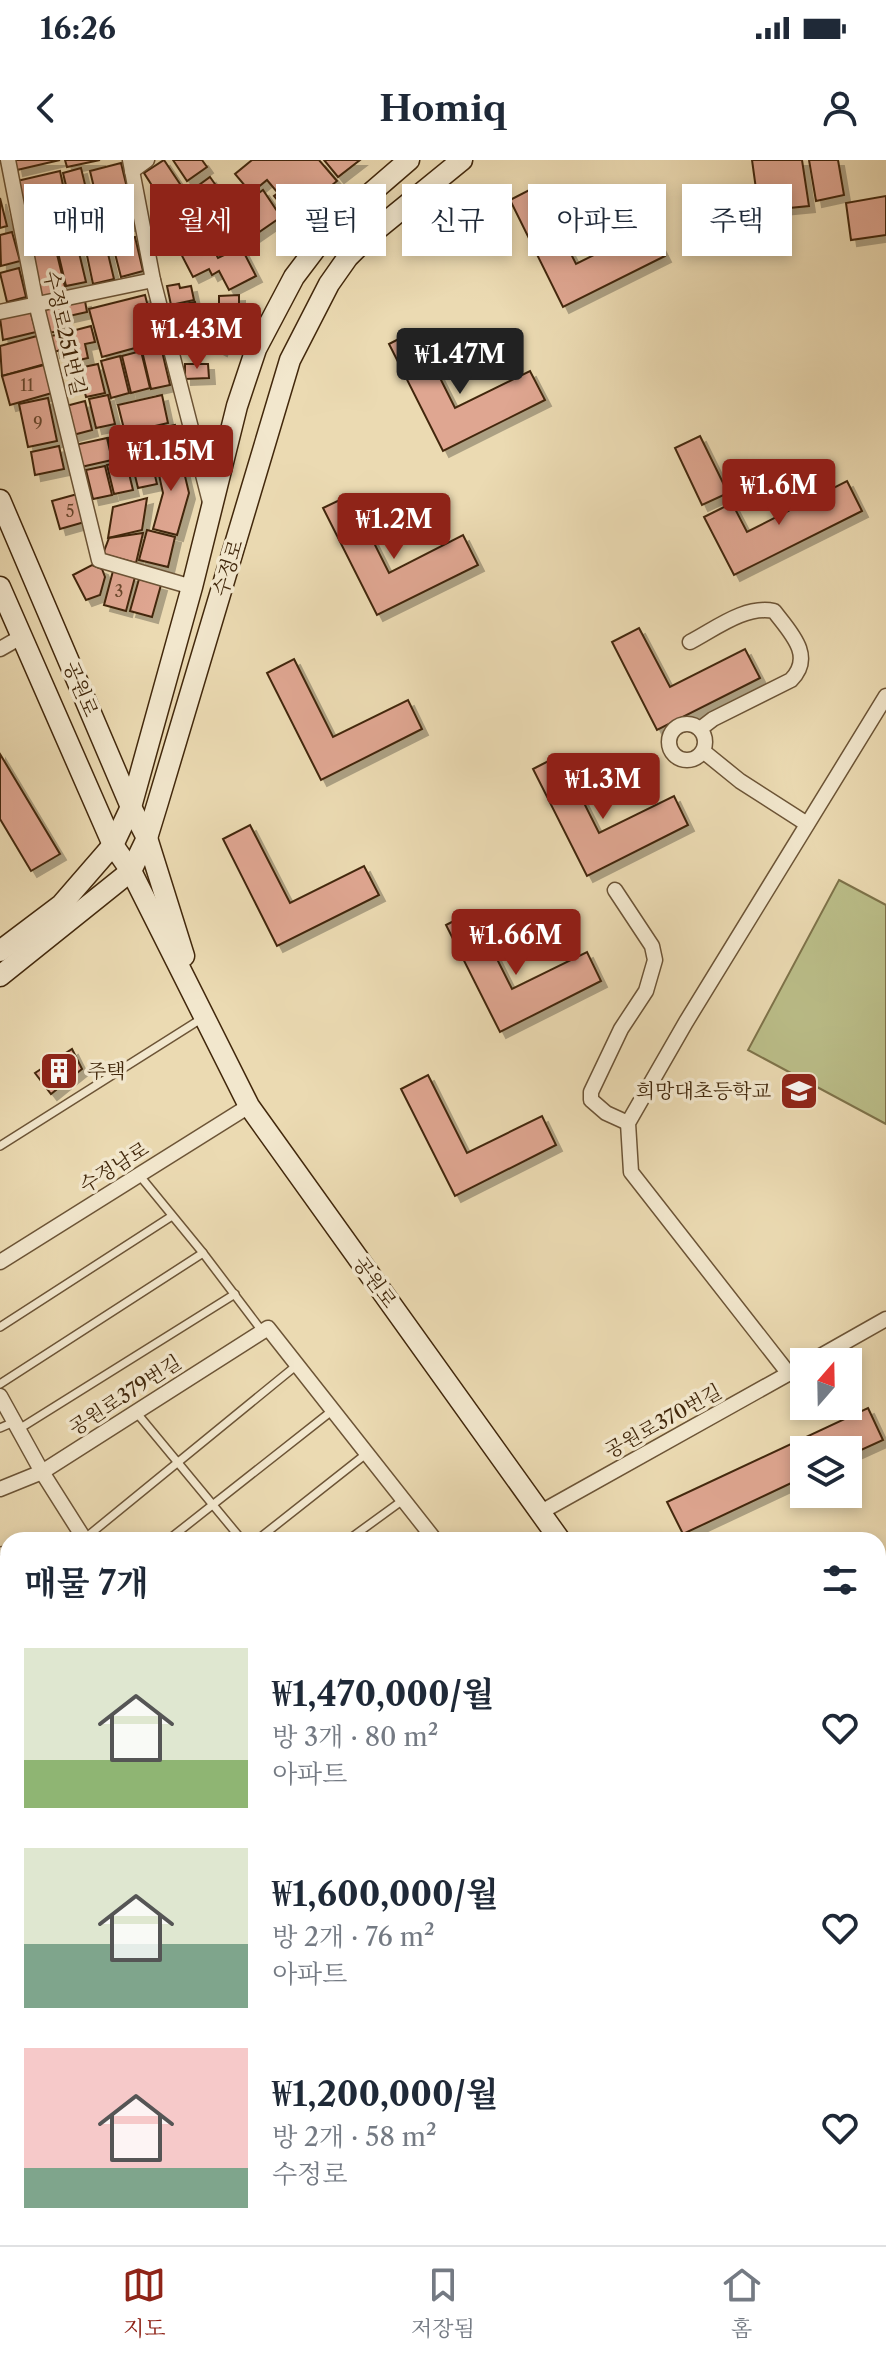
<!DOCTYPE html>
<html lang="ko">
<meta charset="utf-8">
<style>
:root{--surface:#fff;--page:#f2f2f3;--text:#1f2937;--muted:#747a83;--line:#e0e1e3;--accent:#8f2418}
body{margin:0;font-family:"Libre Caslon Text","Noto Serif KR",serif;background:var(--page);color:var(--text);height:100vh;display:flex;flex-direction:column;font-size:30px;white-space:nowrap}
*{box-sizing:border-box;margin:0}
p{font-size:26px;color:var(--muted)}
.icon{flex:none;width:44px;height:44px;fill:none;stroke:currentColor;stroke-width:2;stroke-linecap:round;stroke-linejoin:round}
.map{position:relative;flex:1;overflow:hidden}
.drawer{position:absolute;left:0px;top:1372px;width:886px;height:714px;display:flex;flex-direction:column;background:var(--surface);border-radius:24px 24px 0 0;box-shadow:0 4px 12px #0003}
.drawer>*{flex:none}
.top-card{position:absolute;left:24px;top:24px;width:838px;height:72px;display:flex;gap:16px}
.needle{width:52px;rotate:20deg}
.fabs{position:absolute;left:790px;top:1188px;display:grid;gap:16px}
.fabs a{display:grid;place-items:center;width:72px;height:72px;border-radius:0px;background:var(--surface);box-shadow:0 4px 12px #0003;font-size:40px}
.price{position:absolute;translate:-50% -68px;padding:0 18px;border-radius:8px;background:var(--accent);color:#fff;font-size:26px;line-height:52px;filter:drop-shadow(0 2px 4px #0008)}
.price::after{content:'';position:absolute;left:50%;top:48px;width:24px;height:18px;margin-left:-12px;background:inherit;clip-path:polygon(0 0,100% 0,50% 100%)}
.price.active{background:#222;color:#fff}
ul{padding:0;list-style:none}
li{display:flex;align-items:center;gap:24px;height:200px;padding:0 24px}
li span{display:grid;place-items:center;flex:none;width:224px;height:160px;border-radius:0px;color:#555}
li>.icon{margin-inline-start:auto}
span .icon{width:96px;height:96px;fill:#fffc;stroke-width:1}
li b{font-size:34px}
h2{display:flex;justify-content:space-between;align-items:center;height:96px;padding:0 24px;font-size:34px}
.chip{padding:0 28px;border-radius:0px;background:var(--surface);box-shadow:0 4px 12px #0003;font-size:28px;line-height:72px}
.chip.active{background:var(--accent);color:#fff}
.status{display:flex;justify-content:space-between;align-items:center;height:56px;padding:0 40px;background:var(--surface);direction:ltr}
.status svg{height:22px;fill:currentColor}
header{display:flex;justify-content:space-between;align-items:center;height:104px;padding:0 24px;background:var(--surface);font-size:36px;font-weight:800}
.menu{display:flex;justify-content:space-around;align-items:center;height:112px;border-top:2px solid var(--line);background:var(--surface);font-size:22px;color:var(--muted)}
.menu a{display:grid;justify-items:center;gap:4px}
.menu .active{color:var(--accent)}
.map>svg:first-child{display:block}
.green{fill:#bbbe89;stroke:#7e734a;stroke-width:2}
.building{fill:#dfa691;stroke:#42280c;stroke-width:2;filter:url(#shadow)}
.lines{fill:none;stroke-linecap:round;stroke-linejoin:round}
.lane-casing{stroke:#6c5436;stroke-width:10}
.street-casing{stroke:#6c5436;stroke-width:17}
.secondary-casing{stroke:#42280c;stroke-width:23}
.lane{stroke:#f2e7cd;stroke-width:7}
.street{stroke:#f2e7cd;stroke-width:14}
.secondary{stroke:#f2e7cd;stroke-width:20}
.labels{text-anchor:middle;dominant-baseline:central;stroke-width:7;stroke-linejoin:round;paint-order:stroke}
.number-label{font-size:16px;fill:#69482d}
.street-label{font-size:20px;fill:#42280c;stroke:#f2e7cd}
.poi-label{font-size:20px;fill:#42280c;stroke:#f2e7cd;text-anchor:start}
</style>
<div class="status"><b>16:26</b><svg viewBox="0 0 49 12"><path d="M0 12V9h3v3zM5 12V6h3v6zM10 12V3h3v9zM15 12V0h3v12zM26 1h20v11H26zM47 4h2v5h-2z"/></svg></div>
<header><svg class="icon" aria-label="back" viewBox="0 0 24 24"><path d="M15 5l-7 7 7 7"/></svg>Homiq<svg class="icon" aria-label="person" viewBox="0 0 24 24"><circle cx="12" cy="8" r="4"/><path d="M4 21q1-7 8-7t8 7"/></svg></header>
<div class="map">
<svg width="886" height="2085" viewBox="0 0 886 2085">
<defs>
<filter id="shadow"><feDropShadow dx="6" dy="6" stdDeviation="0" flood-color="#0004"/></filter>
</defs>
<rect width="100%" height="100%" fill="#ebdab2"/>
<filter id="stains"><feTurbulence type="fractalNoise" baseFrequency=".0025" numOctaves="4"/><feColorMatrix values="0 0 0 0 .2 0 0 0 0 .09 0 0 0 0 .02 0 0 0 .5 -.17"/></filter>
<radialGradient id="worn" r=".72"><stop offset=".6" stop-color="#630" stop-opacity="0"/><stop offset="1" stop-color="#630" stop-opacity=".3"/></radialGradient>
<polygon class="green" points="839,720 886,745 886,964 748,890"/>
<g class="building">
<polygon points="15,0 60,0 17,10"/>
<polygon points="65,0 100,0 67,7"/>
<polygon points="164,0 180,24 160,38 144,13"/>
<polygon points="173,0 202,0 207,7 187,21"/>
<polygon points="252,0 319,0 337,21 292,58 274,36 278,33 267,20 251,33 235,14"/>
<polygon points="324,0 360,0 338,17"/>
<polygon points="752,0 802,0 809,46 759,51"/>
<polygon points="809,0 838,0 844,35 816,41"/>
<polygon points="121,3 128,32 97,40 90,11"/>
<polygon points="81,8 88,37 70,42 63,13"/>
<polygon points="60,11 66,40 23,49 17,21"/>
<polygon points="210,17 234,51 263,30 281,57 239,86 233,76 222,84 211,68 207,75 181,38"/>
<polygon points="537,26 576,104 650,67 665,96 563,147 510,40"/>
<polygon points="886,36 886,75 851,80 846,43"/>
<polygon points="0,38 7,66 0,68"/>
<polygon points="129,38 136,63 108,70 102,44"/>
<polygon points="68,44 74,73 31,82 25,53"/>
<polygon points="93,47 100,76 81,81 74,52"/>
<polygon points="12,72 20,101 1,106 0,75"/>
<polygon points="206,75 218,98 241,87 256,116 229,130 219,111 212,115 209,109 193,117 179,90"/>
<polygon points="135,77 143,111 121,117 112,82"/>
<polygon points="76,80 86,122 66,126 56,84"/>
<polygon points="105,81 114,119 93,124 85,86"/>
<polygon points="54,82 66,131 42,137 31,88"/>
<polygon points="19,108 26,137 7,142 0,113"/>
<polygon points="179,124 180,128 191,126 194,140 171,145 167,126"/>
<polygon points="145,135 157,182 102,197 89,149"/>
<polygon points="239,135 239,150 234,165 219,165 219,136"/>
<polygon points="85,141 87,152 60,158 62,170 49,173 44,150"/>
<polygon points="195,142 199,163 186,165 185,161 172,163 169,147"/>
<polygon points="30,150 36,172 3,180 0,158"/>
<polygon points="91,166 95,182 85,184 88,198 79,200 72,171"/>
<polygon points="198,168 202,186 178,186 176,172"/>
<polygon points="207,168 226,175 221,190 202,180"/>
<polygon points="416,170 455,248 530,211 545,240 443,291 389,184"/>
<polygon points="70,172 77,201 68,203 64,189 54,192 51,176"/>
<polygon points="37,176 45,204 2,216 0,186"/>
<polygon points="161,187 170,225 151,229 142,191"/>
<polygon points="141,191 150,228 131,233 122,196"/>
<polygon points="120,196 129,233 111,238 101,201"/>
<polygon points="98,204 105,233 86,237 79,208"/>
<polygon points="185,204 208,204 209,218 185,219"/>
<polygon points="44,205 52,233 10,245 2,216"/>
<polygon points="108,235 115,264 96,268 89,239"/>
<polygon points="162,235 168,263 125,273 118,245"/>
<polygon points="48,238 57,281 28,287 19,244"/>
<polygon points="85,241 92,270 73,275 66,246"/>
<polygon points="175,265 180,286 149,294 143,272"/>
<polygon points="139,270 145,292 113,300 108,278"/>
<polygon points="700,276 728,333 702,345 675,288"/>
<polygon points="107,278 112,300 81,307 75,285"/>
<polygon points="59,286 64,309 35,315 31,292"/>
<polygon points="179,291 189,333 177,375 153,369 163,333 155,297"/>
<polygon points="150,295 157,324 138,328 131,299"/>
<polygon points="126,301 133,330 114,334 107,305"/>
<polygon points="105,306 112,335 93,339 86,310"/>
<polygon points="847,321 862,351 734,415 704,357 732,343 747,372"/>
<polygon points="81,333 88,361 60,369 52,341"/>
<polygon points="350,335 389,413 463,375 478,405 377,455 323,348"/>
<polygon points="147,338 142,370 108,378 113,347"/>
<polygon points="147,370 175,377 168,407 139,400"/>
<polygon points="143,373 136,403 103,394 109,378"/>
<polygon points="92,405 102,409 105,417 100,435 86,440 73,415"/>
<polygon points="113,411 135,417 126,451 104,445"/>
<polygon points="139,419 161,425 152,457 130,451"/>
<polygon points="639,468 670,527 745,489 760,518 657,570 612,482"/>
<polygon points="294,499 333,577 408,540 422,569 321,620 267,513"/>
<polygon points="0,594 60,694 31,711 0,659"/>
<polygon points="560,595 599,673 674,636 688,665 587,716 533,609"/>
<polygon points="250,665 290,743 364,706 379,735 277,786 223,679"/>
<polygon points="473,751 512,829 587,792 601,821 500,872 446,765"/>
<polygon points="72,889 82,909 51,934 35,913"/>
<polygon points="428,915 467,993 542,956 556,985 455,1036 401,929"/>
<polygon points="868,1248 883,1280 848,1296 848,1290 804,1290 804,1317 683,1374 667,1342"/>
<polygon points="886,1431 886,1476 878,1480 878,1434"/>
<polygon points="886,1596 886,1648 878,1652 878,1600"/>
<polygon points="239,2078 239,2082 243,2082 243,2085 131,2085"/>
<rect x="451" y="2078" width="58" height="7"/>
<polygon points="847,2078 872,2078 873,2085 847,2085"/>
</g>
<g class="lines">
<defs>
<g id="lane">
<polyline points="0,986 201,859"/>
<polyline points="140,1016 203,1093 262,1171"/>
<polyline points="0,1167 172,1056"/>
<polyline points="0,1224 203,1093"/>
<polyline points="136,1252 242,1380"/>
<polyline points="0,1268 14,1262"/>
<polyline points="19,1269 235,1134"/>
<polyline points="74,1380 84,1379 297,1205"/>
<polyline points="168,1380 333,1250"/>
<polyline points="257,1380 366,1294"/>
<polyline points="348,1380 403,1340"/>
<polyline points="0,1391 8,1390"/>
<polyline points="0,1443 8,1442"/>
<polyline points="0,1498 8,1497"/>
<polyline points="0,1549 8,1548"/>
<polyline points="0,1605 8,1604"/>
<polyline points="0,1715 8,1714"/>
<polyline points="0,1774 8,1773"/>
<polyline points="0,1826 8,1825"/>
</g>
<g id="street">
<polyline points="8,0 36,143 99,400 192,427"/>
<polyline points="130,0 153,120 211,346"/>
<polyline points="132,11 147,0"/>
<polyline points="0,152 153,120"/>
<path d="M690,482c25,-13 55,-37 84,-31 16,21 41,45 17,69l-78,39 -13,10"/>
<polyline points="0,489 21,477"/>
<circle cx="687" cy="582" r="18"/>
<polyline points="703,591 740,621 807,664"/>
<polyline points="615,730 652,786 655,800 646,831 621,869 591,932 591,940 606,953 628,963"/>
<polyline points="0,1102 249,946"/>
<polyline points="810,1202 886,1159"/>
<polyline points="789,1214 631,1012 628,963 686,862 886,536"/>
<polyline points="0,1236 42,1312 85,1380"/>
<polyline points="0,1329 42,1312 268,1168 435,1380"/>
<polyline points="541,1352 804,1205"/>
<polyline points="0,1660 8,1659"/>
<polyline points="878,1704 886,1699"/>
<polyline points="878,1817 886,1816"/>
<polyline points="0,1883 8,1883"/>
<polyline points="878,1897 886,1907"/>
<polyline points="0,1981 8,1980"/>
<polyline points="878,2018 886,2018"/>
<polyline points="250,2078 250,2085"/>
<polyline points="565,2078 565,2085"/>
<polyline points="794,2078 794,2085"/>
<polyline points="0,2081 35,2078"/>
</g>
<g id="secondary">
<polyline points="0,340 131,647 147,678 184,796"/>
<polyline points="0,427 113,685 131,711 249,946 560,1380"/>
<polyline points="0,791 61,745 113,685 131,647 192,427 237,246 256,189 294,117 322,80 343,57 409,0"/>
<polyline points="0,816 131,711 147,678 158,642 290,200 329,124 348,97 370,75 462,0"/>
<polyline points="878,1796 886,1807"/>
</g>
</defs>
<use href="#lane" class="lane-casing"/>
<use href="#street" class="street-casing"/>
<use href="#secondary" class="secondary-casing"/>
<use href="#lane" class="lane"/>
<use href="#street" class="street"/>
<use href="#secondary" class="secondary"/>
</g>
<defs>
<symbol id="building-square" viewBox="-11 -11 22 22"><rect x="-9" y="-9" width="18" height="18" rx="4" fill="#8f2418" stroke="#f2e7cd"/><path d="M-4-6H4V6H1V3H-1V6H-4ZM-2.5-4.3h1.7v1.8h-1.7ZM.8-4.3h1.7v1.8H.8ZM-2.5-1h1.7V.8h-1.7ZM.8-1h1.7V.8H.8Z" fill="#fff"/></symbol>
<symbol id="school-square" viewBox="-11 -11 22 22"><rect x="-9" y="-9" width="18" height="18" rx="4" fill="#8f2418" stroke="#f2e7cd"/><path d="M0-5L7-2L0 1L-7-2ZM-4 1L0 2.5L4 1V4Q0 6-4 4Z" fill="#fff"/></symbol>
</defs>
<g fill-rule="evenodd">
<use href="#building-square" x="37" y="889" width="44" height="44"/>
<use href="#school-square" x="777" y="909" width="44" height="44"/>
</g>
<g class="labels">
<g class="number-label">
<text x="27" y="225">11</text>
<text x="38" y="263">9</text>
<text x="70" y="351">5</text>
<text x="119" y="431">3</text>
</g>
<g class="street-label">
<text transform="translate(65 173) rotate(77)">수정로251번길</text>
<text transform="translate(228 408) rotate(-73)">수정로</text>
<text transform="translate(81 529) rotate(67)">공원로</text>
<text transform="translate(114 1007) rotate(-32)">수정남로</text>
<text transform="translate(375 1122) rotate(54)">공원로</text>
<text transform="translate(125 1235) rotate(-33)">공원로379번길</text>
<text transform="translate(663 1261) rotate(-29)">공원로370번길</text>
</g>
<g class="poi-label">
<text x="87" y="911">주택</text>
<text x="771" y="931" text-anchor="end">희망대초등학교</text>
</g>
</g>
<rect width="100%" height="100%" filter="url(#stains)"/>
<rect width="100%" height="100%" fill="url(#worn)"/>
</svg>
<div class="fabs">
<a><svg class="needle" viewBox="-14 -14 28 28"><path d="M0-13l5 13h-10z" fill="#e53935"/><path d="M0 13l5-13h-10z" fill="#747a83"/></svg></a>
<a><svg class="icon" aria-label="layers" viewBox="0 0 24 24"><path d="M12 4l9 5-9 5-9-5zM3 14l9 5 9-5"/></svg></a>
</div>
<b class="price" style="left:197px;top:211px">₩1.43M</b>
<b class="price active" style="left:460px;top:236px">₩1.47M</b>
<b class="price" style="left:171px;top:333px">₩1.15M</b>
<b class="price" style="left:779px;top:367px">₩1.6M</b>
<b class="price" style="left:394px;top:401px">₩1.2M</b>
<b class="price" style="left:603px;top:661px">₩1.3M</b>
<b class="price" style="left:516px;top:817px">₩1.66M</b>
<div class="top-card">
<a class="chip">매매</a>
<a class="chip active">월세</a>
<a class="chip">필터</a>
<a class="chip">신규</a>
<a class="chip">아파트</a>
<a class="chip">주택</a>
</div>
<section class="drawer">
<h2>매물 7개<svg class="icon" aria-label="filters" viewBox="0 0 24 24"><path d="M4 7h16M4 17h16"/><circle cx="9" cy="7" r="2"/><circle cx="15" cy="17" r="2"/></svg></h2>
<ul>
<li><span style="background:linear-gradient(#dfe7d0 70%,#8fb573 0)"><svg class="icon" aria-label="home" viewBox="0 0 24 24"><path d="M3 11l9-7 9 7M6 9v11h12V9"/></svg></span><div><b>₩1,470,000/월</b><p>방 3개 · 80 m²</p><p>아파트</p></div><svg class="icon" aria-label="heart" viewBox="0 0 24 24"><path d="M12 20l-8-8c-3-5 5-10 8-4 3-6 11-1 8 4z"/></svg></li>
<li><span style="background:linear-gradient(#dfe7d0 60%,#7fa58c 0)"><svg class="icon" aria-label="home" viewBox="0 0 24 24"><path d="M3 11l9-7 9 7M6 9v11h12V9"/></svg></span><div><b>₩1,600,000/월</b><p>방 2개 · 76 m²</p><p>아파트</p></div><svg class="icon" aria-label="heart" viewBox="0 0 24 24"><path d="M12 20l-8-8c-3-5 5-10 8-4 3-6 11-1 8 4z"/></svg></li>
<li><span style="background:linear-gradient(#f6c9c9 75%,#7fa58c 0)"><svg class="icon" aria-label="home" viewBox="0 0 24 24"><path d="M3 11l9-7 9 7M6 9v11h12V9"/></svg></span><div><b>₩1,200,000/월</b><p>방 2개 · 58 m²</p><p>수정로</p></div><svg class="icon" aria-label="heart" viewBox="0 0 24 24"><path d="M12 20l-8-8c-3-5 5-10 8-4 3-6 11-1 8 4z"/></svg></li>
</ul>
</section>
</div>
<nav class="menu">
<a class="active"><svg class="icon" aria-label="map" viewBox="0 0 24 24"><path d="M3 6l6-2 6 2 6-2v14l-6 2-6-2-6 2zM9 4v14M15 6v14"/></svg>지도</a>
<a><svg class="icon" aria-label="saved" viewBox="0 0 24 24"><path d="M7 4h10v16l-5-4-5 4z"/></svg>저장됨</a>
<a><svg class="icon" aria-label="home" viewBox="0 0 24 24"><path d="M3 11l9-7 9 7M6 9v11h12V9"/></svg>홈</a>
</nav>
